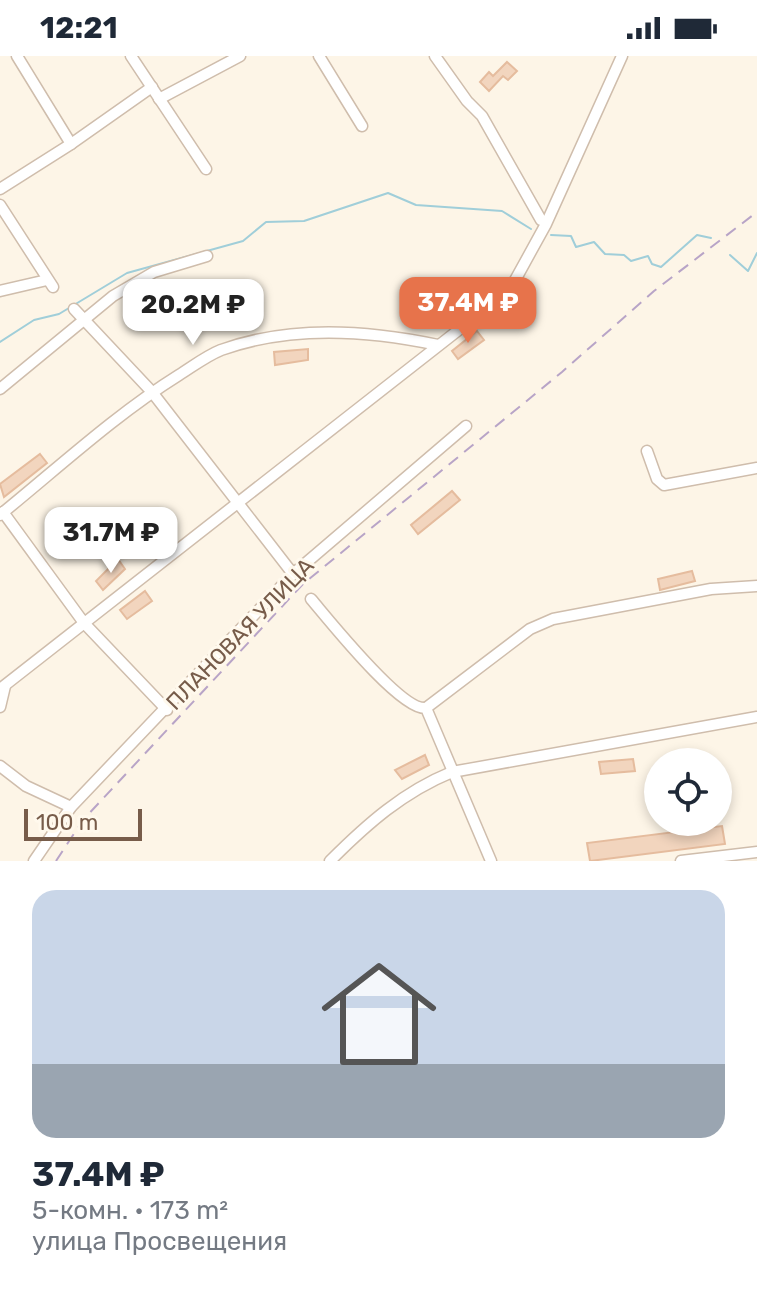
<!DOCTYPE html>
<html lang="ru">
<meta charset="utf-8">
<style>
:root{--surface:#fff;--page:#f6f6f7;--text:#1f2937;--muted:#747a83;--line:#e0e1e3;--accent:#e7734b}
body{margin:0;font-family:Rubik,sans-serif;background:var(--page);color:var(--text);height:100vh;display:flex;flex-direction:column;font-size:30px;white-space:nowrap}
*{box-sizing:border-box;margin:0}
p{font-size:26px;color:var(--muted)}
.icon{flex:none;width:44px;height:44px;fill:none;stroke:currentColor;stroke-width:2;stroke-linecap:round;stroke-linejoin:round}
.map{position:relative;height:805px;overflow:hidden}
.details{display:flex;flex-direction:column;background:var(--surface);flex:1}
.details>*{flex:none}
.fabs{position:absolute;left:644px;top:692px;display:grid;gap:16px}
.fabs a{display:grid;place-items:center;width:88px;height:88px;border-radius:50%;background:var(--surface);box-shadow:0 4px 12px #0003;font-size:40px}
.scale{position:absolute;left:24px;bottom:20px;width:118px;box-sizing:border-box;padding-left:8px;border:4px solid #775c4a;border-top:0;font-size:22px;line-height:28px;white-space:nowrap;color:#775c4a;-webkit-text-stroke:6px #fff9ed;paint-order:stroke}
.price{position:absolute;translate:-50% -68px;padding:0 18px;border-radius:16px;background:#fff;color:#222;font-size:26px;line-height:52px;filter:drop-shadow(0 2px 4px #0008)}
.price::after{content:'';position:absolute;left:50%;top:48px;width:24px;height:18px;margin-left:-12px;background:inherit;clip-path:polygon(0 0,100% 0,50% 100%)}
.price.on{background:var(--accent);color:#fff}
ul{padding:0;list-style:none}
li{display:grid;align-content:center;gap:16px;height:424px;padding:0 32px}
li+li{border-top:2px solid var(--line)}
li span{display:grid;place-items:center;height:248px;border-radius:24px;color:#555}
li>.icon{margin-inline-start:auto}
span .icon{width:144px;height:144px;fill:#fffc;stroke-width:1}
li b{font-size:34px}
.status{display:flex;justify-content:space-between;align-items:center;height:56px;padding:0 40px;background:var(--surface);direction:ltr}
.status svg{height:22px;fill:currentColor}
.map>svg:first-child{display:block}
.lines{fill:none;stroke-linecap:round;stroke-linejoin:round}
.stream{stroke:#a0ced9;stroke-width:2}
.building{fill:#f2d5be;stroke:#e5bc9e;stroke-width:2}
.minor-casing{stroke:#cfbdac;stroke-width:13}
.minor{stroke:#fff;stroke-width:10}
.rail{stroke:#b8a4c7;stroke-width:2;stroke-dasharray:12 8;stroke-linecap:butt}
.labels{text-anchor:middle;dominant-baseline:central;stroke-width:6;stroke-linejoin:round;paint-order:stroke}
.street-label{font-size:22px;fill:#775c4a;stroke:#fff9ed}
</style>
<div class="status"><b>12:21</b><svg viewBox="0 0 49 12"><path d="M0 12V9h3v3zM5 12V6h3v6zM10 12V3h3v9zM15 12V0h3v12zM26 1h20v11H26zM47 4h2v5h-2z"/></svg></div>
<div class="map">
<svg width="757" height="805" viewBox="0 0 757 805">
<rect width="100%" height="100%" fill="#fdf5e7"/>
<g class="lines">
<g class="stream">
<polyline points="551,179 571,180 576,191 594,186 605,198 624,199 631,205 648,200 652,208 661,211 697,179 711,182"/>
<polyline points="730,199 748,215 757,197"/>
<polyline points="0,286 34,264 59,258 127,217 243,185 266,166 304,165 388,137 416,149 502,155 531,173"/>
</g>
</g>
<g class="building">
<polygon points="507,6 517,15 508,24 503,20 489,35 480,26 489,16 493,20"/>
<polygon points="477,275 484,284 458,303 452,295"/>
<polygon points="308,293 308,304 275,309 274,296"/>
<polygon points="40,398 47,407 4,441 0,428"/>
<polygon points="452,435 460,444 418,478 411,469"/>
<polygon points="118,503 125,513 103,534 96,525"/>
<polygon points="692,515 695,525 660,534 658,523"/>
<polygon points="145,535 152,545 127,563 120,554"/>
<polygon points="425,699 429,709 402,723 395,714"/>
<polygon points="633,703 635,715 601,718 599,706"/>
<polygon points="722,770 725,788 590,805 587,787"/>
</g>
<g class="lines">
<defs>
<g id="minor">
<polyline points="17,0 71,88"/>
<polyline points="131,0 206,113"/>
<polyline points="319,0 362,70"/>
<polyline points="435,0 467,45 482,60 541,164"/>
<polyline points="159,43 240,0"/>
<polyline points="0,133 71,88 152,31"/>
<polyline points="0,149 53,231"/>
<polyline points="0,235 47,224"/>
<polyline points="74,253 152,336 293,518"/>
<polyline points="0,333 113,240 154,216 207,200"/>
<polyline points="647,395 657,423 664,429 757,412"/>
<polyline points="3,456 84,567 167,654"/>
<path d="M0,459c58,-47 115,-100 179,-140 13,-8 27,-19 42,-25 70,-25 145,-20 217,-5"/>
<path d="M311,543c18,21 90,112 115,109l65,153"/>
<polyline points="0,633 479,258 513,228 546,168 622,0"/>
<polyline points="0,651 5,630"/>
<polyline points="426,652 530,573 553,563 711,533 757,530"/>
<polyline points="0,710 26,730 71,751"/>
<polyline points="34,805 71,751 293,518 466,370"/>
<path d="M330,805c37,-37 73,-69 122,-89l305,-55"/>
<polyline points="681,805 757,796"/>
</g>
</defs>
<use href="#minor" class="minor-casing"/>
<use href="#minor" class="minor"/>
<polyline class="rail" points="56,805 83,764 303,528 562,316 654,235 757,156"/>
</g>
<g class="labels">
<g class="street-label">
<text transform="translate(240 578) rotate(-46)">ПЛАНОВАЯ УЛИЦА</text>
</g>
</g>
</svg>
<div class="fabs">
<a><svg class="icon" aria-label="locate" viewBox="0 0 24 24"><circle cx="12" cy="12" r="6"/><path d="M12 2v4M12 18v4M2 12h4M18 12h4"/></svg></a>
</div>
<div class="scale">100 m</div>
<b class="price on" style="left:468px;top:289px">37.4M ₽</b>
<b class="price" style="left:193px;top:291px">20.2M ₽</b>
<b class="price" style="left:111px;top:519px">31.7M ₽</b>
</div>
<section class="details">
<ul>
<li><span style="background:linear-gradient(#c9d6e8 70%,#9aa5b1 0)"><svg class="icon" aria-label="home" viewBox="0 0 24 24"><path d="M3 11l9-7 9 7M6 9v11h12V9"/></svg></span><div><b>37.4M ₽</b><p>5-комн. · 173 m²</p><p>улица Просвещения</p></div></li>
</ul>
</section>
